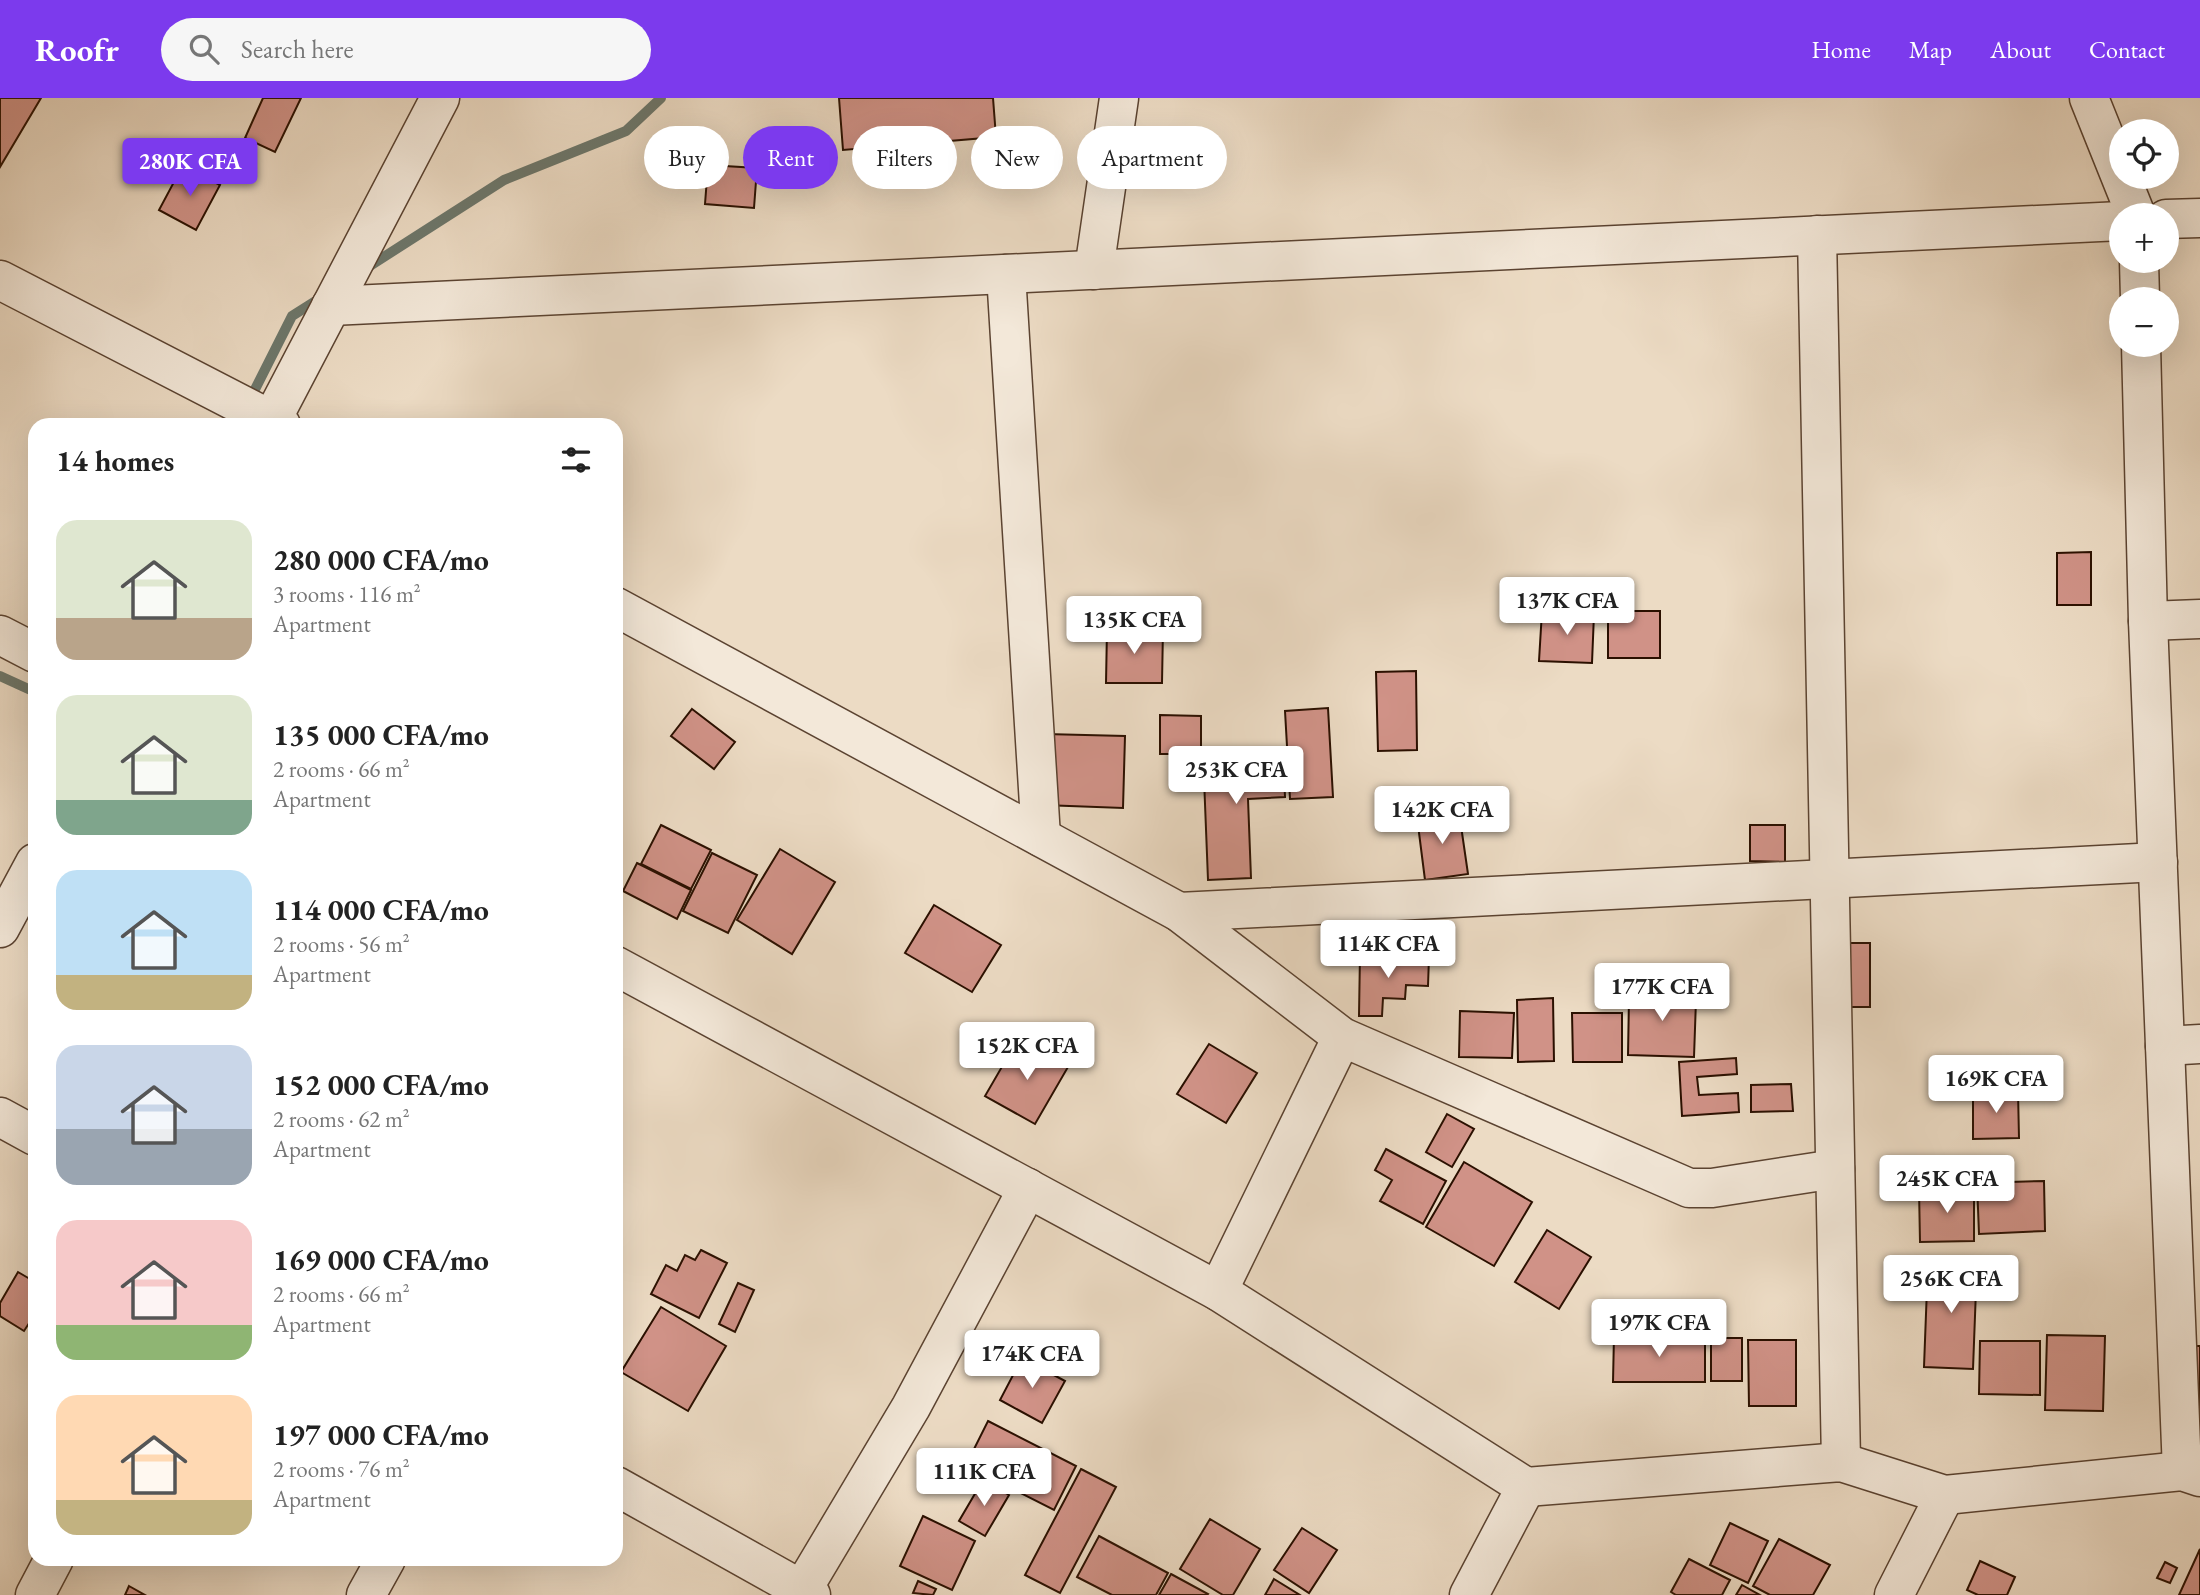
<!DOCTYPE html>
<meta charset="utf-8">
<style>
:root{--surface:#fff;--page:#f6f6f6;--text:#222;--muted:#767676;--accent:#7c3aed}
body{margin:0;font-family:"EB Garamond",serif;background:var(--page);color:var(--text);height:100vh;display:flex;flex-direction:column;font-size:26px;white-space:nowrap}
*{box-sizing:border-box;margin:0}
p{font-size:23px;color:var(--muted)}
.icon{flex:none;width:38px;height:38px;fill:none;stroke:currentColor;stroke-width:2;stroke-linecap:round;stroke-linejoin:round}
.map{position:relative;flex:1;overflow:hidden}
.details{position:absolute;left:28px;top:320px;width:595px;height:1148px;display:flex;flex-direction:column;background:var(--surface);border-radius:21px;box-shadow:0 7px 28px #0002}
.details>*{flex:none}
.banner{position:absolute;left:644px;top:28px;width:665px;height:63px;display:flex;gap:14px}
.fabs{position:absolute;left:2109px;top:21px;display:grid;gap:14px}
.fabs a{display:grid;place-items:center;width:70px;height:70px;border-radius:50%;background:var(--surface);box-shadow:0 7px 28px #0002;font-size:35px}
.price{position:absolute;translate:-50% -60px;padding:0 16px;border-radius:7px;background:#fff;color:#222;font-size:23px;line-height:46px;filter:drop-shadow(0 2px 4px #0008)}
.price::after{content:'';position:absolute;left:50%;top:42px;width:21px;height:16px;margin-left:-10px;background:inherit;clip-path:polygon(0 0,100% 0,50% 100%)}
.price.current{background:var(--accent);color:#fff}
ul{padding:0;list-style:none}
li{display:flex;align-items:center;gap:21px;height:175px;padding:0 28px}
li span{display:grid;place-items:center;flex:none;width:196px;height:140px;border-radius:21px;color:#555}
li>.icon{margin-inline-start:auto}
span .icon{width:84px;height:84px;fill:#fffc;stroke-width:1}
li b{font-size:30px}
h2{display:flex;justify-content:space-between;align-items:center;height:84px;padding:0 28px;font-size:30px}
.tag{padding:0 24px;border-radius:32px;background:var(--surface);box-shadow:0 7px 28px #0002;font-size:24px;line-height:63px}
.tag.current{background:var(--accent);color:#fff}
header{display:flex;align-items:center;gap:42px;box-sizing:border-box;height:98px;padding:0 35px;background:var(--accent);color:#fff}
header strong{font-size:33px}
nav{display:flex;gap:38px;margin-inline-start:auto;font-size:24px}
.search{width:490px;height:63px;background:var(--page);display:flex;align-items:center;gap:18px;box-sizing:border-box;padding:0 24px;border-radius:38px;color:var(--muted);font-size:26px}
.map>svg:first-child{display:block}
.lines{fill:none;stroke-linecap:round;stroke-linejoin:round}
.stream{stroke:#6d776b;stroke-width:10}
.building{fill:#d09287;stroke:#2b1000;stroke-width:2}
.minor-casing{stroke:#5b4331;stroke-width:41}
.minor{stroke:#f3e8d9;stroke-width:38}
</style>
<header>
<strong>Roofr</strong>
<div class="search"><svg class="icon" aria-label="search" viewBox="0 0 24 24"><circle cx="10" cy="10" r="6"/><path d="M15 15l6 6"/></svg>Search here</div>
<nav><a>Home</a><a>Map</a><a>About</a><a>Contact</a></nav>
</header>
<div class="map">
<svg width="2200" height="1497" viewBox="0 0 2200 1497">
<rect width="100%" height="100%" fill="#ecdbc4"/>
<filter id="stains"><feTurbulence type="fractalNoise" baseFrequency=".00286" numOctaves="4"/><feColorMatrix values="0 0 0 0 .2 0 0 0 0 .09 0 0 0 0 .02 0 0 0 .5 -.17"/></filter>
<radialGradient id="worn" r=".72"><stop offset=".6" stop-color="#630" stop-opacity="0"/><stop offset="1" stop-color="#630" stop-opacity=".3"/></radialGradient>
<g class="lines">
<g class="stream">
<polyline points="365,171 504,82 626,33 661,0"/>
<polyline points="237,327 292,218 322,199"/>
<polyline points="0,578 35,594"/>
</g>
</g>
<g class="building">
<polygon points="0,0 41,0 0,69"/>
<polygon points="263,0 301,0 275,54 245,40"/>
<polygon points="839,0 993,0 996,39 843,52"/>
<polygon points="183,67 220,87 196,132 159,112"/>
<polygon points="708,67 757,70 754,110 705,106"/>
<polygon points="2091,454 2091,507 2057,507 2057,455"/>
<polygon points="1542,513 1594,516 1592,565 1539,563"/>
<rect x="1608" y="513" width="52" height="47"/>
<polygon points="1107,531 1163,531 1162,585 1106,585"/>
<polygon points="1416,573 1417,652 1378,653 1376,574"/>
<polygon points="1328,610 1333,699 1290,701 1285,613"/>
<polygon points="692,611 735,644 714,671 671,638"/>
<polygon points="1160,617 1201,618 1201,656 1160,656"/>
<polygon points="1045,636 1125,638 1123,710 1043,707"/>
<polygon points="1283,652 1285,699 1248,701 1251,780 1208,782 1203,655"/>
<polygon points="1459,714 1468,776 1425,782 1417,719"/>
<polygon points="661,727 711,752 691,791 641,766"/>
<polygon points="1750,727 1785,727 1785,764 1750,763"/>
<polygon points="780,751 835,784 792,856 737,822"/>
<polygon points="712,755 757,777 728,835 683,813"/>
<polygon points="637,765 691,792 677,821 623,793"/>
<polygon points="934,807 1001,847 972,894 905,855"/>
<rect x="1838" y="845" width="32" height="64"/>
<polygon points="1360,856 1429,859 1428,888 1406,887 1405,901 1383,900 1382,918 1359,918"/>
<polygon points="1648,882 1677,883 1676,902 1696,902 1694,959 1628,957 1629,900 1648,900"/>
<polygon points="1553,900 1554,963 1518,964 1517,902"/>
<polygon points="1460,913 1514,915 1512,960 1459,959"/>
<polygon points="1572,915 1622,915 1622,964 1573,964"/>
<polygon points="1018,941 1068,969 1035,1026 985,998"/>
<polygon points="1209,946 1257,975 1226,1025 1177,996"/>
<polygon points="1736,960 1737,976 1697,979 1699,997 1738,995 1739,1014 1682,1018 1679,964"/>
<polygon points="1791,986 1793,1013 1751,1014 1751,987"/>
<polygon points="2018,993 2019,1040 1973,1041 1973,994"/>
<polygon points="1447,1016 1474,1031 1452,1069 1426,1054"/>
<polygon points="1386,1051 1446,1083 1423,1126 1380,1103 1392,1082 1375,1072"/>
<polygon points="1464,1064 1532,1104 1494,1168 1426,1129"/>
<polygon points="2044,1083 2045,1133 1979,1136 1977,1085"/>
<polygon points="1919,1091 1974,1091 1974,1143 1920,1144"/>
<polygon points="1547,1132 1591,1159 1559,1211 1515,1184"/>
<polygon points="701,1152 727,1165 699,1220 651,1196 666,1167 677,1173 685,1157 695,1162"/>
<polygon points="1928,1163 1977,1165 1973,1271 1924,1269"/>
<polygon points="18,1174 35,1184 35,1216 24,1233 0,1218 0,1205"/>
<polygon points="738,1185 754,1192 735,1234 719,1226"/>
<polygon points="661,1209 726,1248 688,1313 621,1274"/>
<polygon points="1614,1237 1705,1238 1705,1284 1613,1284"/>
<polygon points="2047,1237 2105,1238 2103,1313 2045,1312"/>
<rect x="1711" y="1240" width="31" height="43"/>
<polygon points="1748,1242 1796,1242 1796,1308 1749,1308"/>
<polygon points="1980,1243 2040,1243 2040,1297 1979,1296"/>
<polygon points="2192,1248 2200,1248 2200,1326 2194,1326"/>
<polygon points="1022,1260 1065,1283 1042,1325 1000,1302"/>
<polygon points="988,1323 1076,1368 1054,1412 966,1367"/>
<polygon points="1081,1371 1116,1389 1060,1495 1025,1477"/>
<polygon points="983,1382 1009,1397 985,1438 959,1423"/>
<polygon points="923,1418 975,1443 952,1492 900,1468"/>
<polygon points="1210,1421 1260,1451 1233,1497 1223,1497 1180,1471"/>
<polygon points="1730,1425 1768,1443 1748,1485 1710,1467"/>
<polygon points="1302,1430 1337,1452 1309,1495 1274,1472"/>
<polygon points="1099,1438 1168,1475 1156,1497 1112,1497 1077,1479"/>
<polygon points="1779,1441 1830,1467 1813,1497 1770,1497 1753,1488"/>
<polygon points="2200,1451 2200,1497 2179,1497"/>
<polygon points="1689,1461 1730,1482 1722,1497 1676,1497 1671,1494"/>
<polygon points="1980,1463 2015,1479 2007,1497 1978,1497 1967,1492"/>
<polygon points="2165,1464 2177,1470 2170,1485 2157,1480"/>
<polygon points="1171,1476 1208,1496 1207,1497 1159,1497"/>
<polygon points="1274,1481 1300,1497 1265,1497"/>
<polygon points="918,1483 936,1491 933,1497 913,1495"/>
<polygon points="1742,1487 1760,1497 1736,1497"/>
<polygon points="129,1488 145,1497 125,1497"/>
</g>
<g class="lines">
<defs>
<g id="minor">
<polyline points="2089,0 2136,117"/>
<polyline points="2166,121 2200,120"/>
<polyline points="1817,137 1841,1364"/>
<polyline points="2139,163 2140,201"/>
<polyline points="1094,172 1119,0"/>
<polyline points="1006,176 1041,739"/>
<polyline points="0,182 281,327"/>
<polyline points="331,208 2121,123"/>
<polyline points="2141,247 2148,523 2182,1373"/>
<polyline points="269,327 440,0"/>
<polyline points="616,509 1179,814 1342,939 1689,1090 1712,1090 1835,1071"/>
<polyline points="2148,523 2200,521"/>
<polyline points="0,537 35,555"/>
<polyline points="1179,814 2158,764"/>
<polyline points="0,830 35,765"/>
<polyline points="616,868 1218,1193 1526,1389 1841,1364 1945,1397 2182,1373 2200,1379"/>
<polyline points="2165,948 2200,946"/>
<polyline points="0,1019 35,1038"/>
<polyline points="1218,1193 1342,939"/>
<polyline points="616,1388 811,1497"/>
<polyline points="35,1497 54,1461"/>
<polyline points="366,1497 386,1461"/>
<polyline points="799,1497 911,1309 1028,1090"/>
<polyline points="1469,1497 1526,1389"/>
<polyline points="1894,1497 1945,1397"/>
</g>
</defs>
<use href="#minor" class="minor-casing"/>
<use href="#minor" class="minor"/>
</g>
<rect width="100%" height="100%" filter="url(#stains)"/>
<rect width="100%" height="100%" fill="url(#worn)"/>
</svg>
<div class="fabs">
<a><svg class="icon" aria-label="locate" viewBox="0 0 24 24"><circle cx="12" cy="12" r="6"/><path d="M12 2v4M12 18v4M2 12h4M18 12h4"/></svg></a>
<a>+</a>
<a>−</a>
</div>
<b class="price current" style="left:190px;top:100px">280K CFA</b>
<b class="price" style="left:1567px;top:539px">137K CFA</b>
<b class="price" style="left:1134px;top:558px">135K CFA</b>
<b class="price" style="left:1236px;top:708px">253K CFA</b>
<b class="price" style="left:1442px;top:748px">142K CFA</b>
<b class="price" style="left:1388px;top:882px">114K CFA</b>
<b class="price" style="left:1662px;top:925px">177K CFA</b>
<b class="price" style="left:1027px;top:984px">152K CFA</b>
<b class="price" style="left:1996px;top:1017px">169K CFA</b>
<b class="price" style="left:1947px;top:1117px">245K CFA</b>
<b class="price" style="left:1951px;top:1217px">256K CFA</b>
<b class="price" style="left:1659px;top:1261px">197K CFA</b>
<b class="price" style="left:1032px;top:1292px">174K CFA</b>
<b class="price" style="left:984px;top:1410px">111K CFA</b>
<div class="banner">
<a class="tag">Buy</a>
<a class="tag current">Rent</a>
<a class="tag">Filters</a>
<a class="tag">New</a>
<a class="tag">Apartment</a>
</div>
<section class="details">
<h2>14 homes<svg class="icon" aria-label="filters" viewBox="0 0 24 24"><path d="M4 7h16M4 17h16"/><circle cx="9" cy="7" r="2"/><circle cx="15" cy="17" r="2"/></svg></h2>
<ul>
<li><span style="background:linear-gradient(#dfe7d0 70%,#b9a48a 0)"><svg class="icon" aria-label="home" viewBox="0 0 24 24"><path d="M3 11l9-7 9 7M6 9v11h12V9"/></svg></span><div><b>280 000 CFA/mo</b><p>3 rooms · 116 m²</p><p>Apartment</p></div></li>
<li><span style="background:linear-gradient(#dfe7d0 75%,#7fa58c 0)"><svg class="icon" aria-label="home" viewBox="0 0 24 24"><path d="M3 11l9-7 9 7M6 9v11h12V9"/></svg></span><div><b>135 000 CFA/mo</b><p>2 rooms · 66 m²</p><p>Apartment</p></div></li>
<li><span style="background:linear-gradient(#bfe0f5 75%,#c2b280 0)"><svg class="icon" aria-label="home" viewBox="0 0 24 24"><path d="M3 11l9-7 9 7M6 9v11h12V9"/></svg></span><div><b>114 000 CFA/mo</b><p>2 rooms · 56 m²</p><p>Apartment</p></div></li>
<li><span style="background:linear-gradient(#c9d6e8 60%,#9aa5b1 0)"><svg class="icon" aria-label="home" viewBox="0 0 24 24"><path d="M3 11l9-7 9 7M6 9v11h12V9"/></svg></span><div><b>152 000 CFA/mo</b><p>2 rooms · 62 m²</p><p>Apartment</p></div></li>
<li><span style="background:linear-gradient(#f6c9c9 75%,#8fb573 0)"><svg class="icon" aria-label="home" viewBox="0 0 24 24"><path d="M3 11l9-7 9 7M6 9v11h12V9"/></svg></span><div><b>169 000 CFA/mo</b><p>2 rooms · 66 m²</p><p>Apartment</p></div></li>
<li><span style="background:linear-gradient(#ffd9b3 75%,#c2b280 0)"><svg class="icon" aria-label="home" viewBox="0 0 24 24"><path d="M3 11l9-7 9 7M6 9v11h12V9"/></svg></span><div><b>197 000 CFA/mo</b><p>2 rooms · 76 m²</p><p>Apartment</p></div></li>
</ul>
</section>
</div>
